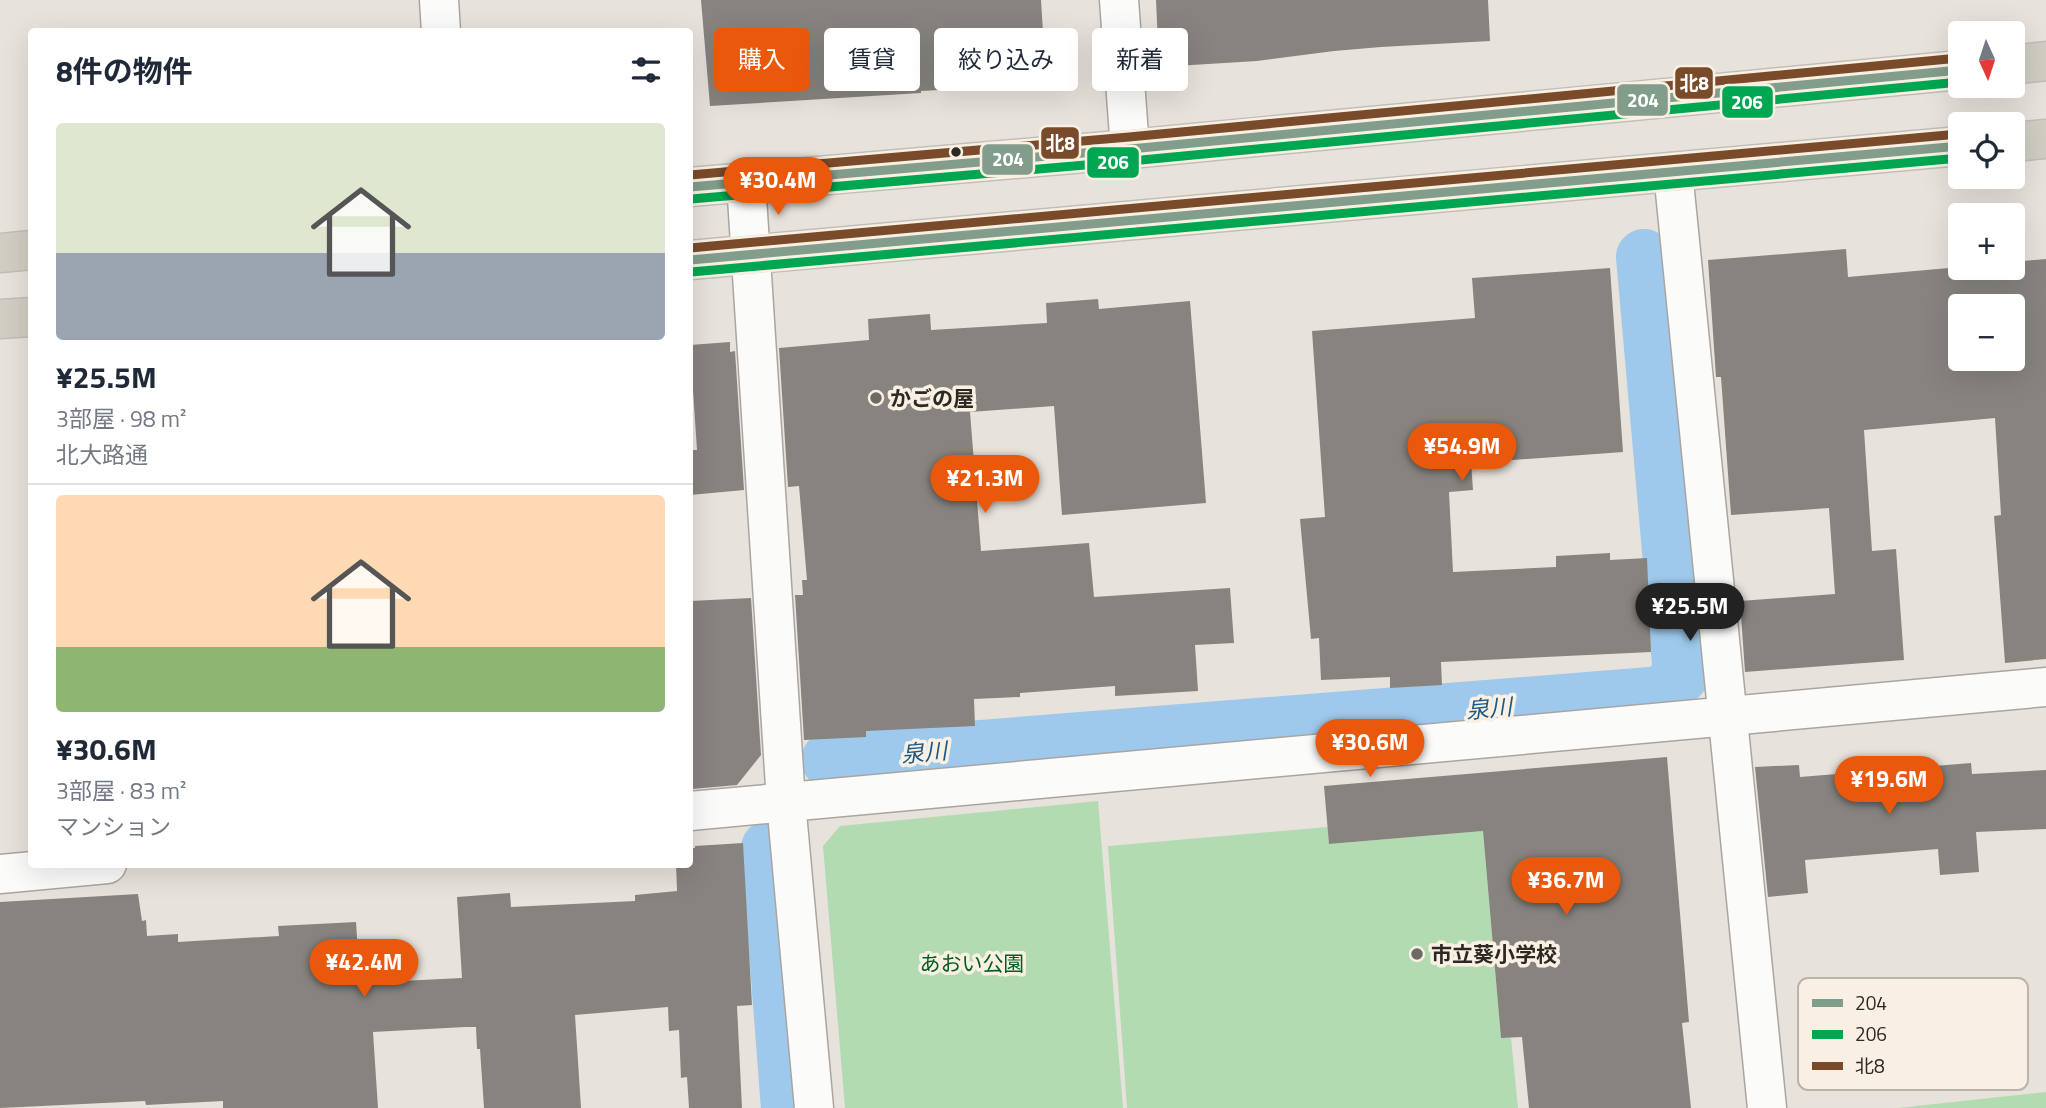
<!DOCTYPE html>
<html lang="ja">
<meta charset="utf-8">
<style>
:root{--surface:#fff;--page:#f2f2f3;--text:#1f2937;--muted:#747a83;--line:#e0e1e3;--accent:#ea580c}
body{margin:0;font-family:"Titillium Web","Noto Sans JP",sans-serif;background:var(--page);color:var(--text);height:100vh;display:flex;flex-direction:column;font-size:26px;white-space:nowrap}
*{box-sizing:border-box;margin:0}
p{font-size:23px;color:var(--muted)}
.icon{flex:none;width:38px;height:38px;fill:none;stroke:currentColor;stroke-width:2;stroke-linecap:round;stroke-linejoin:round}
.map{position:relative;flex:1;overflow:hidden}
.side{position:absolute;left:28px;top:28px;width:665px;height:840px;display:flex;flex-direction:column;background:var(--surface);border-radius:7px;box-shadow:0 7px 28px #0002}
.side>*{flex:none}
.hud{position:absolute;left:714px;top:28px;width:665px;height:63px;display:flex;gap:14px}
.needle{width:46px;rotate:177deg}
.controls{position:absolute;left:1948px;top:21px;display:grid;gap:14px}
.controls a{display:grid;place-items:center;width:77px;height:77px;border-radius:7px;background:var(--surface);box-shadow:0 7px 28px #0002;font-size:35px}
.price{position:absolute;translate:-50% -60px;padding:0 16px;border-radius:24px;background:var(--accent);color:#fff;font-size:23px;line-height:46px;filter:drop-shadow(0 2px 4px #0008)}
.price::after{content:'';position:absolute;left:50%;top:42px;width:21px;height:16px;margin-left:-10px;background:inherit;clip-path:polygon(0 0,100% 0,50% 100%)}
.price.active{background:#222;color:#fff}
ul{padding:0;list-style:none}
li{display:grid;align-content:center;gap:14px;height:371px;padding:0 28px}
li+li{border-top:2px solid var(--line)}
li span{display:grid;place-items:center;height:217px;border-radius:7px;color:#555}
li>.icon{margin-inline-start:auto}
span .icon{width:126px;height:126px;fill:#fffc;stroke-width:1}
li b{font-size:30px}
h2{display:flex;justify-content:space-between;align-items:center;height:84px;padding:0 28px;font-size:30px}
.chip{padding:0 24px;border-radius:7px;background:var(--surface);box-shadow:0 7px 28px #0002;font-size:24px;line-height:63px}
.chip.active{background:var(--accent);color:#fff}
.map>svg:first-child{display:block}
.green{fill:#b3dbb2}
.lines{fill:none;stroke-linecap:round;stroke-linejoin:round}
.canal{stroke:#9ec9ec;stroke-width:56}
.building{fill:#87847f;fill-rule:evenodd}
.minor-casing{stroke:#a9a5a0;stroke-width:41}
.highway-casing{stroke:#c0beba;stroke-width:41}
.minor{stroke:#fbfbfa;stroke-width:38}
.highway{stroke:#d0cdc3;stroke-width:38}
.bus-1-casing{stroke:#f9f0e3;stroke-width:14}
.bus-2-casing{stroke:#f9f0e3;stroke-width:14}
.bus-3-casing{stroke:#f9f0e3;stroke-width:14}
.bus-1{stroke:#829d8b;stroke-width:9}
.bus-2{stroke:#00a651;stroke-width:9}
.bus-3{stroke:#7a4b2a;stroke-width:9}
.bus-dot{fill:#2c2924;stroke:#f9f0e3;stroke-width:2.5}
.poi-dot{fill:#6d6a64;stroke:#f9f0e3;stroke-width:2.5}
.labels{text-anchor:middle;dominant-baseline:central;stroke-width:7;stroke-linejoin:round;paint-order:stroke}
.poi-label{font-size:21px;font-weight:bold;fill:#2c2924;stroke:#f9f0e3;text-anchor:start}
.park-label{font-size:21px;fill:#045f1f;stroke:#f9f0e3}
.water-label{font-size:23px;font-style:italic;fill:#1e5884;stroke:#f9f0e3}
.key{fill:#f9f0e3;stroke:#bcb4aa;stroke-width:2}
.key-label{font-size:19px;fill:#2c2924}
.line-badge{stroke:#f9f0e3;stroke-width:2.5}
.badge-label{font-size:19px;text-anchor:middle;font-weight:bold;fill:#fff}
</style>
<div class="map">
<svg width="2046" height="1108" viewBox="0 0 2046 1108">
<rect width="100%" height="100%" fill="#e7e2db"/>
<g class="green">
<polygon points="1098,801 1123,1108 845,1108 823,846 840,826"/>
<polygon points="1328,827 1329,844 1483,831 1501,1038 1511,1038 1518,1108 1127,1108 1108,846"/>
<polygon points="2046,1092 2046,1108 1898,1108"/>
</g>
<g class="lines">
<g class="canal">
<polyline points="829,760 1663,694 1681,675 1644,257"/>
<polyline points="769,848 789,1108"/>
</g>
</g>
<g class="building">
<polygon points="701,0 1041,0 1046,79 959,84 959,89 921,91 921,93 710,106"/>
<polygon points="1156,0 1488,0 1490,41 1381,47 1334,51 1257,61 1159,67"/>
<path d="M1846,249l2,28 112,-10 52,1v-6l34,-3v400l-41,4 -11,-147 7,-1 -6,-97 -131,12 8,121 24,-2 8,111 -159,12 -5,-71 95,-7 -6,-86 -98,7 -10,-138h-5l-8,-117zM1960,306h52v53h-52z"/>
<polygon points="1610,268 1623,452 1471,463 1473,490 1449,492 1453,572 1556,567 1556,556 1610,553 1610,560 1647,558 1651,652 1441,662 1442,685 1390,688 1390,677 1321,680 1319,638 1311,639 1300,519 1325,517 1312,331 1475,318 1472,278"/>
<polygon points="1098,299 1099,309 1190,301 1206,503 1062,515 1054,406 970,412 981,551 1089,543 1094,597 1230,588 1234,643 1195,645 1198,691 1115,696 1115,686 1020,693 1020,697 974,699 975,726 866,731 866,737 804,740 795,595 803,595 802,580 807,580 799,486 788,487 779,348 869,340 868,319 930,314 931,330 1047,323 1046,303"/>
<polygon points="730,342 730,352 735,351 744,490 690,495 690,450 697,450 690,345"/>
<polygon points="751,598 761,755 737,785 692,789 691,765 690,765 690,601"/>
<polygon points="1667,757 1689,1022 1682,1023 1691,1108 1529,1108 1522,1037 1501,1038 1483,831 1329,844 1324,786"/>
<polygon points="1971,763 1972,774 2046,770 2046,829 1976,832 1979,872 1940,875 1938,849 1805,860 1808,893 1768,897 1755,767 1799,765 1800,777"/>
<polygon points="743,843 752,1005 737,1006 742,1108 689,1108 687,1077 681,1078 679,1030 669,1031 668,1007 575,1015 581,1108 484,1108 480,1049 477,1049 476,1027 465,1027 373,1032 378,1108 223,1108 223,1101 146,1105 145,1101 0,1108 0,902 138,894 142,921 146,920 147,936 178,934 178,942 279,936 278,926 356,922 360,983 462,978 457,897 510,893 511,907 635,901 635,895 677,891 676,864 690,864 690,848 695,848 695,846"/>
</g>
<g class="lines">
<defs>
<g id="minor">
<polyline points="439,0 441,32"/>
<polyline points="1119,0 1130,149"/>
<polyline points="1673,172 1767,1108"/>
<polyline points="746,182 786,802 814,1108"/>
<polyline points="690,811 2046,687"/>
<polyline points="0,874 107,864"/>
</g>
<g id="highway">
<polyline points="2012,65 2046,61"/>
<polyline points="2012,142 2046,139"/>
<polyline points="690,187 1130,149 1960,70"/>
<polyline points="0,253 32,250"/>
<polyline points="690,260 1960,146"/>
<polyline points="0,319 32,317"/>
</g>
</defs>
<use href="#minor" class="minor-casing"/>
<use href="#highway" class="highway-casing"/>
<use href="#minor" class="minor"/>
<use href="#highway" class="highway"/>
<defs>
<g id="bus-1">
<polyline points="690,187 1130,149 1960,70"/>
<polyline points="690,260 1960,146"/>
</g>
<g id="bus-2">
<polyline points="691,199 1131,161 1960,82"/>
<polyline points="691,272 1960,158"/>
</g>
<g id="bus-3">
<polyline points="690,175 1129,137 1959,58"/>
<polyline points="690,248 1959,134"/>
</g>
</defs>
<use href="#bus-1" class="bus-1-casing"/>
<use href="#bus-2" class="bus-2-casing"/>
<use href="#bus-3" class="bus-3-casing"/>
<use href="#bus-1" class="bus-1"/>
<use href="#bus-2" class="bus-2"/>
<use href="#bus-3" class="bus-3"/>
</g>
<circle class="bus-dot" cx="956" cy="152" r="6"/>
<g class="poi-dot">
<circle cx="876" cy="398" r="7"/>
<circle cx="1417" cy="954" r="7"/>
</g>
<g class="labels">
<g class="poi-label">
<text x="890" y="398">かごの屋</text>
<text x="1431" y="954">市立葵小学校</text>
</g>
<g class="park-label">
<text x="972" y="963">あおい公園</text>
</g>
<g class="water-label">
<text transform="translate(1489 708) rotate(-5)">泉川</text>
<text transform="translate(924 752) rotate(-5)">泉川</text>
</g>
</g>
<rect x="1798" y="978" width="230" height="112" rx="10" class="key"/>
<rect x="1812" y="999" width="31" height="8" fill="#829d8b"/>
<rect x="1812" y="1030" width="31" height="9" fill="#00a651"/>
<rect x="1812" y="1062" width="31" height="8" fill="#7a4b2a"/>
<g class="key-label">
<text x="1855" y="1010">204</text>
<text x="1855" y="1041">206</text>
<text x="1855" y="1073">北8</text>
</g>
<g class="line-badge">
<rect x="1674" y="66" width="40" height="34" rx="7" fill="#7a4b2a"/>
<rect x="1616" y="83" width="53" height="34" rx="7" fill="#829d8b"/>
<rect x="1721" y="85" width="53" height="34" rx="7" fill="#00a651"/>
<rect x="1040" y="126" width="40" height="34" rx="7" fill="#7a4b2a"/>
<rect x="981" y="143" width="53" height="33" rx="7" fill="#829d8b"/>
<rect x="1086" y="146" width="54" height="33" rx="7" fill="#00a651"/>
</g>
<g class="badge-label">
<text x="1694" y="90">北8</text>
<text x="1643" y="107">204</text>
<text x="1747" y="109">206</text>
<text x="1060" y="150">北8</text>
<text x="1008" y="166">204</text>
<text x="1113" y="169">206</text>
</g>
</svg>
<div class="controls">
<a><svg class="needle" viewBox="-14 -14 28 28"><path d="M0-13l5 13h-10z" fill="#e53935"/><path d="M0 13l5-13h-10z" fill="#747a83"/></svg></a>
<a><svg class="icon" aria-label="locate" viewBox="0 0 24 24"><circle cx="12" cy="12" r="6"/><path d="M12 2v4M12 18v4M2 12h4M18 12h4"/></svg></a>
<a>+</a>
<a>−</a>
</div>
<b class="price" style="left:778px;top:217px">¥30.4M</b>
<b class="price" style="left:1462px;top:483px">¥54.9M</b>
<b class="price" style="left:985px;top:515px">¥21.3M</b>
<b class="price active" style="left:1690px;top:643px">¥25.5M</b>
<b class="price" style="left:1370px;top:779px">¥30.6M</b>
<b class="price" style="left:1889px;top:816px">¥19.6M</b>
<b class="price" style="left:1566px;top:917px">¥36.7M</b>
<b class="price" style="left:364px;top:999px">¥42.4M</b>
<div class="hud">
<a class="chip active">購入</a>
<a class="chip">賃貸</a>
<a class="chip">絞り込み</a>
<a class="chip">新着</a>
</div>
<section class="side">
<h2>8件の物件<svg class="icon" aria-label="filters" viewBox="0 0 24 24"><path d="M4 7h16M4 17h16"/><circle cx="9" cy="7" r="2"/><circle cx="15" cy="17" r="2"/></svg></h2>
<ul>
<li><span style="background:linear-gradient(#dfe7d0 60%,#9aa5b1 0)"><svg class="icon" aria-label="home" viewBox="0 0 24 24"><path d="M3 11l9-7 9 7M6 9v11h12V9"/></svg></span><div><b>¥25.5M</b><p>3部屋 · 98 m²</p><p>北大路通</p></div></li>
<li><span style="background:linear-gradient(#ffd9b3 70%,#8fb573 0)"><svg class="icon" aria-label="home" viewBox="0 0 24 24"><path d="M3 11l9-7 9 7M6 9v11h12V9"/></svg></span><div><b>¥30.6M</b><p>3部屋 · 83 m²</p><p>マンション</p></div></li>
</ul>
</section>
</div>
